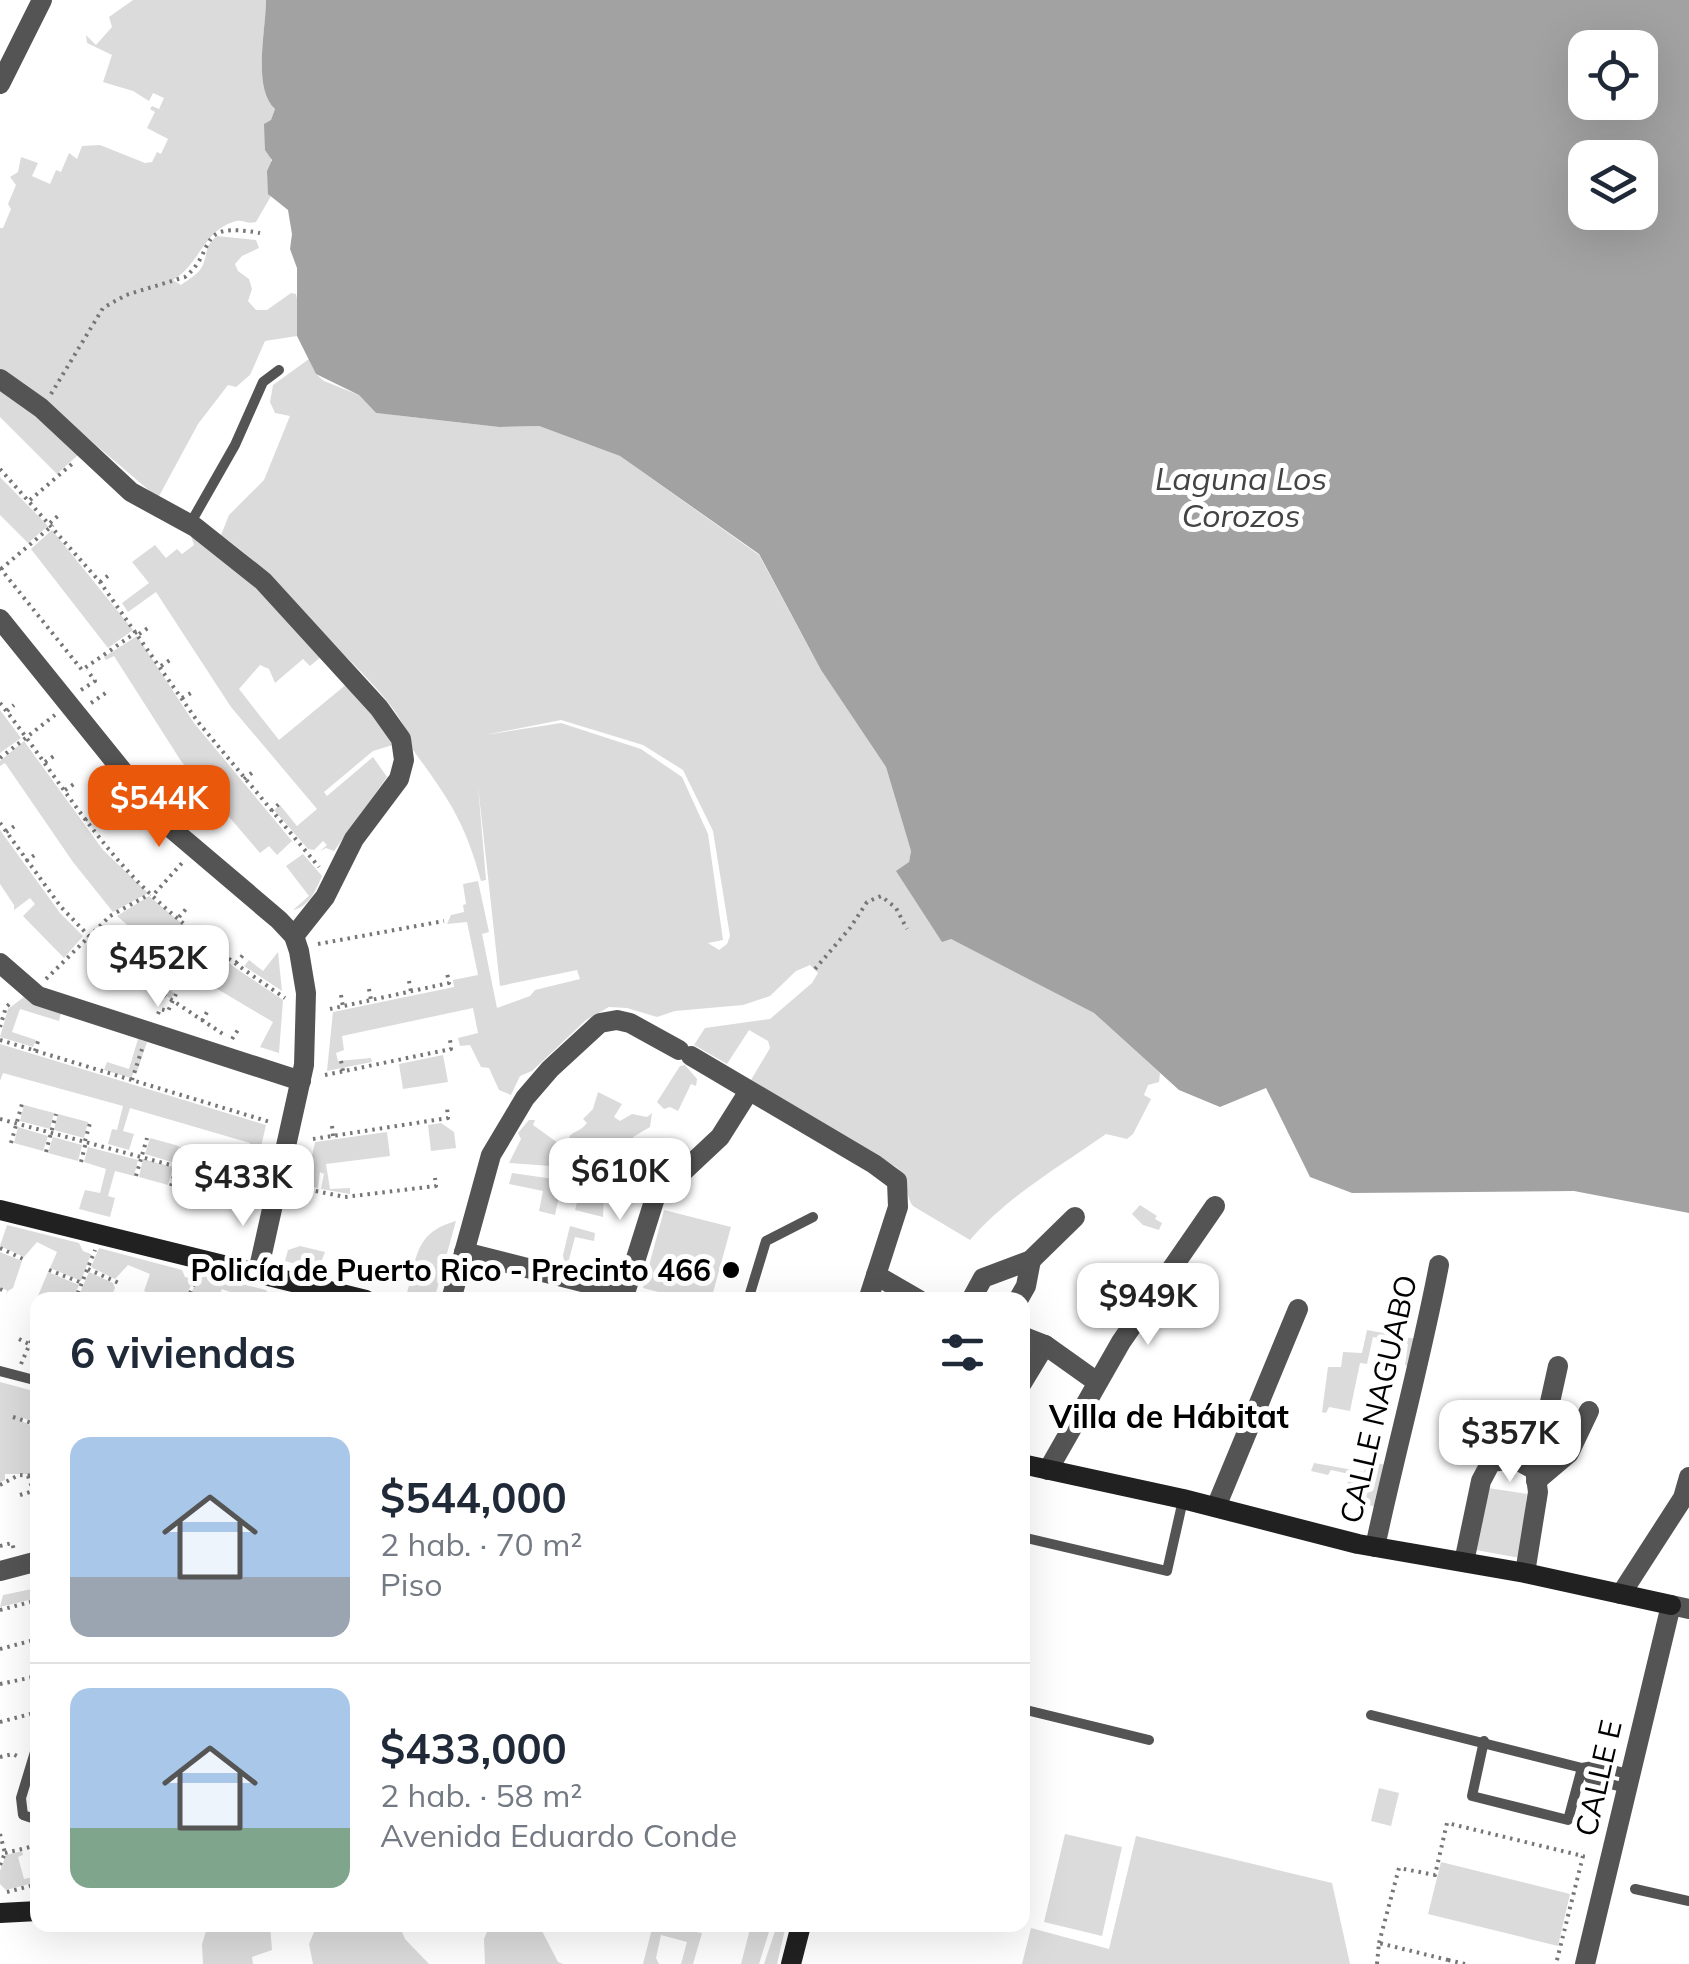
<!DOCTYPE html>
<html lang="es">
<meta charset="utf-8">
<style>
:root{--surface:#fff;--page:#f2f2f3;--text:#1f2937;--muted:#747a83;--line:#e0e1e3;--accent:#ea580c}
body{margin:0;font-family:Mulish,sans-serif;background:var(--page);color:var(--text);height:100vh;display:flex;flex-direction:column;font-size:38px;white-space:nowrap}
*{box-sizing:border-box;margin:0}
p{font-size:32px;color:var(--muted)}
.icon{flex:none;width:55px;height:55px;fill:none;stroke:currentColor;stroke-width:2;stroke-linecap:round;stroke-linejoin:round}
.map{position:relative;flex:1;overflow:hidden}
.panel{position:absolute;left:30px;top:1292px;width:1000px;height:640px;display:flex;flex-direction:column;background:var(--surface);border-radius:20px;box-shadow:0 10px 40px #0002}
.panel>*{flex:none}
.tools{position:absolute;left:1568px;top:30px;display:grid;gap:20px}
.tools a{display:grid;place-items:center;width:90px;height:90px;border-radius:20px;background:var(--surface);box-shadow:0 10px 40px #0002;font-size:50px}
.price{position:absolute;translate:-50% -85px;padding:0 22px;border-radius:20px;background:#fff;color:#222;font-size:32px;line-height:65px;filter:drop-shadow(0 2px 5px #0008)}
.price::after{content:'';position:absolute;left:50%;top:60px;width:30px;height:22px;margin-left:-15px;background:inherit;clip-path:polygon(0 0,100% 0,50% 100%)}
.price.selected{background:var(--accent);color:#fff}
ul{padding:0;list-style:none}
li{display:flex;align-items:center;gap:30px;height:250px;padding:0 40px}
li+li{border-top:2px solid var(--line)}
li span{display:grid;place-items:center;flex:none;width:280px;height:200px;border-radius:20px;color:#555}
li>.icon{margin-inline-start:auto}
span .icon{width:120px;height:120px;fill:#fffc;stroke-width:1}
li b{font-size:42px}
h2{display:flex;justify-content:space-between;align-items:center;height:120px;padding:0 40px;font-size:42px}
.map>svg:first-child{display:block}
.green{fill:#dbdbdb;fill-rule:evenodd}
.water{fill:#a2a2a2;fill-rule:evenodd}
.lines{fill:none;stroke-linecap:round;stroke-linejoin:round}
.path{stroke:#767676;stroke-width:4;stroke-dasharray:2.5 5;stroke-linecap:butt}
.lane{stroke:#545454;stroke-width:10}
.street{stroke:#545454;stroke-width:20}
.secondary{stroke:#212121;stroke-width:20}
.poi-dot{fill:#000;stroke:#fff;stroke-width:4}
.labels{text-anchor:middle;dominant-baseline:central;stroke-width:10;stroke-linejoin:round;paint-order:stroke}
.poi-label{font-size:30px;font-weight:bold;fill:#000;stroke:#fff;text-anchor:end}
.street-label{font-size:30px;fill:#000;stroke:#fff}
.water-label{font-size:32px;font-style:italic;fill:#434343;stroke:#fff}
.neighbourhood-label{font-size:32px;font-weight:bold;fill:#000;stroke:#fff}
</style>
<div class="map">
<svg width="1689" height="1964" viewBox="0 0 1689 1964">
<rect width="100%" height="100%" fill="#fff"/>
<g class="green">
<path d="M133,0h133c0,30 -14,88 9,109l-4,11v76l-15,26c-10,3 -13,-4 -23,0 -30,10 -34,43 -60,58l8,5c7,-5 17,-11 21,-18 6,-12 2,-21 15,-31l39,4 3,8 -17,8 -7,8 3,7 11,8 3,10 -4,12 8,9h11l24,-17 5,1 3,16 -2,26 -32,5 -15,34 -14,12 -8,-2 -30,39 -40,74 -136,-116 -22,-12v-142h3l8,-19 -3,-5 8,-19 -6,-8 8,-5 3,-15 17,6 -6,13 18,8 6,-14 5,2 8,-19 8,6 5,-13 18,-1 45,18 7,-1 5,-10 4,2 7,-15 -21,-11 8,-16 -5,-3 2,-3 7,3 5,-11 -11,-5 -4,8 -16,-10 -30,-9 9,-27 -25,-12 -1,-8 10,10 16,-18 -3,-10z"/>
<path d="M309,359l7,15 8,7 35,14 17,18 123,14 40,-1 81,30 139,99 62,115 65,97 25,84 -2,11 42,77 143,74 66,60 -1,9 -11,3 -4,10 7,4 -18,35 -6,5 -21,-5c-47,33 -98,62 -136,106l-57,-34c-9,-12 -3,-27 -17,-39l-145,-87 19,-32 -2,-7 -19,-11 -22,34 -33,-19 11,-17 65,-9 42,-36 6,-10 -8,-8 -14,6 -26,25 -27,9 -68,6 -18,6 -30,-9 -18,-1 -23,13 -54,51 -12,5 -9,19 -12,-5 -10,-22 -8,-1 -11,-22 -10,1 -2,-8 20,-5 -5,-25 -131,28 2,14 -8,3 2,8 33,-3 1,4 -45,9 6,-59 121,-25 -1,-7 25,-5 -11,-53 -20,2 4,-9 13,-3 -1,-7 3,-1 -3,-20 15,-3 11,51 -7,2 15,74 33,-12 5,-6 45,-11 -3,-9 -77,16 -22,-200 8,94 -5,1c-16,-59 -32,-82 -68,-131 -6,-37 -54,-79 -79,-106 -37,-39 -69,-78 -113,-109l8,-20 35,-35 26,-64 -15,-3 -5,-11 3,-17zM561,720l82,25 40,25 30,61 17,105 -3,8 -8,6 -11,-7 15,-3 -15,-106 -26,-57 -41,-28 -80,-26 -76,12z"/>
<polygon points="0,385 36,411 78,455 57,474 0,417"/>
<polygon points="0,477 48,526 28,543 0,515"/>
<polygon points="52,530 133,630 108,648 31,549"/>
<polygon points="191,536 251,581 323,655 310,666 303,659 275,683 269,669 260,665 239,689 279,740 348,683 396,744 373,751 324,792 327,796 373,757 387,777 334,851 326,848 320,851 327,845 323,841 314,850 308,849 274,810 280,805 297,826 317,809 231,707 156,592 128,612 122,603 149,583 132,562 155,545 166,558 177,549 182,554 194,545"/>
<polygon points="137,636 194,723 292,841 277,855 269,846 260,853 181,761 114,656 106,660 104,657"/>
<polygon points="0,710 21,738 0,753"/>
<polygon points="24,741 103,850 148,893 113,912 73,862 5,763 0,766 0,761"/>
<polygon points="0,830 60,913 83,936 64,958 23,916 35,904 30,898 14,910 14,905 0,884"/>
<path d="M303,854l19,22c-6,14 -13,31 -29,34l16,-14 -23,-30z"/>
<polygon points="149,896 234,967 283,1000 279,1053 260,1047 273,1022 167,959 154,980 174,993 171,999 144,980 163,956 117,916"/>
<polygon points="278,952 282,991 244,966 249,960 263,971"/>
<polygon points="24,997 61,1013 59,1021 20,1009 12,1032 36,1040 33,1047 0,1037 8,1009"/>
<polygon points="138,1039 147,1042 137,1072 134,1072 131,1078 104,1070 107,1062 129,1069"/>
<polygon points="0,1044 266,1125 253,1182 216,1173 219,1158 244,1164 250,1143 130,1108 123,1131 134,1134 129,1150 108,1144 112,1129 117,1130 123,1106 3,1073 0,1081"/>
<polygon points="443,1055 448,1082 403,1089 399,1064"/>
<polygon points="685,1065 697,1079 696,1086 691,1084 678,1111 670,1107 664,1109 657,1102 680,1066"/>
<path d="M598,1092l24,12 -8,13 6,4 12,-7 15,3 5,-4 -2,14 -17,10 3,14 12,4 -1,16 -21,-5 -20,16 -30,-2 -5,10 -11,1 -5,24 -16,-4 4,-20 -34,-7 3,-11 42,6 11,-12 -56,-4 12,-24 -3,-6 11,-13h6l-2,5 36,26c-3,-24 7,-14 18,-28l-4,-4 10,-10z"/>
<polygon points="24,1105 54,1113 50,1129 20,1121"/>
<polygon points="58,1114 88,1122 84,1138 54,1130"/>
<polygon points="441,1123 454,1132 456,1148 431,1151 428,1125"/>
<polygon points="18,1127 48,1136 43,1151 14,1143"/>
<polygon points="387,1132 390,1156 326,1164 330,1189 350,1188 350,1194 321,1189 324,1174 320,1172 318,1188 306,1185 315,1142"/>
<polygon points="53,1137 82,1145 78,1161 48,1153"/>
<polygon points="150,1138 179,1146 175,1163 145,1154"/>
<polygon points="88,1147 138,1160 134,1176 115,1171 108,1196 115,1198 110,1217 79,1209 85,1190 100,1193 106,1169 84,1162"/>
<polygon points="184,1148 213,1156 209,1172 179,1164"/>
<polygon points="143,1159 173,1167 168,1185 139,1177"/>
<polygon points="178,1169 209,1177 203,1194 173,1186"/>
<polygon points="213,1179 251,1190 247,1206 209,1195"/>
<polygon points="586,1194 604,1197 603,1217 575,1210 579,1195"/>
<polygon points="1140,1205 1157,1216 1155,1219 1162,1223 1159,1230 1143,1225 1132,1214"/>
<polygon points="664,1210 731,1227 711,1300 690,1300 643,1288"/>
<path d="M456,1221l-22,79 -27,-7c10,-36 8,-61 49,-72z"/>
<polygon points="7,1225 79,1243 83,1251 91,1254 81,1281 50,1268 57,1252 37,1242 24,1257 0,1246"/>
<polygon points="570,1226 595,1233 594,1241 575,1237 567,1267 565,1267 563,1255"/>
<polygon points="300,1246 325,1252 318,1270 285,1261 288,1250"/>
<polygon points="99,1248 182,1270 185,1277 194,1279 184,1300 163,1300 144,1291 150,1274 128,1265 115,1279 91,1267"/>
<polygon points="0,1252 22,1261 13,1288 8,1291 0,1287"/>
<polygon points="48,1272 79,1285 72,1300 35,1303"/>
<polygon points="89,1272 113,1283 115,1288 110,1300 77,1300"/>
<polygon points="200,1274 266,1290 272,1299 283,1295 281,1300 242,1300 243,1297 222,1289 217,1300 188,1300"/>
<polygon points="1367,1330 1416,1339 1410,1367 1405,1365 1408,1344 1373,1337 1367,1364 1360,1363 1350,1411 1329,1407 1326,1413 1322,1412 1328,1367 1341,1367 1343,1352 1362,1353"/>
<polygon points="0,1382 37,1392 37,1423 23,1418 21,1421 37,1428 38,1474 5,1474 5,1480 0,1482"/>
<polygon points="1367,1461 1386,1465 1377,1507 1345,1500 1349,1474 1331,1470 1328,1475 1311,1471 1314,1463 1364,1472"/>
<polygon points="1488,1488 1527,1494 1520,1558 1476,1550"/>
<polygon points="37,1588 37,1598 0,1607 3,1595"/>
<polygon points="1379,1788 1399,1793 1391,1826 1371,1821"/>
<polygon points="1065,1834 1122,1847 1102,1936 1044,1922"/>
<polygon points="1136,1836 1332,1883 1350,1964 1022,1964 1031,1928 1109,1949"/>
<polygon points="22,1851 23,1855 18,1857 24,1879 37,1876 37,1882 6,1890 0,1884 0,1871 6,1855"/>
<polygon points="1441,1862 1570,1894 1558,1946 1428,1914"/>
<polygon points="208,1925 270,1925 272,1950 252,1957 253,1964 203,1964 202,1944"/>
<polygon points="317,1925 399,1925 405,1939 429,1964 313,1964 309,1944"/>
<polygon points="493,1925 543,1925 542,1931 558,1962 563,1964 485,1964 484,1939 489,1927"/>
<polygon points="653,1925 702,1933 693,1964 681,1964 687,1942 661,1935 656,1958 659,1964 643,1964"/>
<polygon points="751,1925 771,1925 759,1964 741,1964"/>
<polygon points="777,1925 786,1925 777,1964 764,1964"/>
</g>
<path class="water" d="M266,0h1423v1213l-115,-22 -222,2 -42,-16 -44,-89 -46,19 -41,-17 -85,-77 -143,-74 -9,3 -46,-71 13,-9 2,-11 -25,-84 -65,-97 -62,-116 -139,-98 -81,-30 -40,1 -123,-14 -17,-18 -43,-21 -19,-38v-68l-7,-19 2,-15 -4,-24 -20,-16 -1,-23 5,-11 -7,-10 -1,-26 7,-4 4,-11c-23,-21 -9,-79 -9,-109zM1585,48h55v54h-55zM1585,158h55v54h-55z"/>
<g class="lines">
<g class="path">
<path d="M51,394l52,-86 23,-13 59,-18c33,-27 8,-56 75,-44"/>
<polyline points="0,469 100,582 198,722 319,867"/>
<polyline points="30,500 72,464"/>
<polyline points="50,523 59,515"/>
<polyline points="0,568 82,670 138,631"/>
<polyline points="1,569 53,525"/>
<polyline points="100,582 109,575"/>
<polyline points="139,634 148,628"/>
<polyline points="161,666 170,660"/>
<polyline points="81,690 95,681 87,670"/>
<polyline points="182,698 191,693"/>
<path d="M0,703c43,54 79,114 125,165 45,50 104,92 160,130"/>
<polyline points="91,703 107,692"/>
<polyline points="7,711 14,705"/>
<polyline points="0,758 55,715"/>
<polyline points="45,762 54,756"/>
<polyline points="244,779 253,772"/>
<polyline points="65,790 74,784"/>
<polyline points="271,811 279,804"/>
<polyline points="85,820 94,813"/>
<polyline points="0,823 61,907 113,961 226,1036"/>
<polyline points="6,832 16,825"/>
<polyline points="26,861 36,854"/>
<polyline points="155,893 182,863"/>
<polyline points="179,917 186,909"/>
<polyline points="207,940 214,931"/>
<polyline points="318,944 444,921"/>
<polyline points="236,963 243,955"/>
<polyline points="815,969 850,928 867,902 881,896 896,908 907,929"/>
<polyline points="46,979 110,916 150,894"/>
<polyline points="409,981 411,992"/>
<polyline points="369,989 371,1000"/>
<polyline points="341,995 343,1007"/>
<polyline points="330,1009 449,983 447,973"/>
<polyline points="158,1014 160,1009 168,1011 176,994"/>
<polyline points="202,1021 207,1012"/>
<polyline points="0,1027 6,1007 13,1001"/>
<polyline points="232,1039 238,1030"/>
<polyline points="0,1040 270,1122"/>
<polyline points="35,1051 38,1041"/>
<polyline points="341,1061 343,1071"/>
<polyline points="325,1075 451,1049 450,1039"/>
<polyline points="132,1080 143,1046"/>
<polyline points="0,1119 256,1188"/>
<polyline points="332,1126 333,1136"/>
<polyline points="313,1139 448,1118 447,1108"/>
<polyline points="85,1141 90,1123"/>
<polyline points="11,1143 22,1104"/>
<polyline points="46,1152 56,1114"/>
<polyline points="81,1162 86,1142"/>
<polyline points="136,1176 147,1138"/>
<polyline points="171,1186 182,1147"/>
<polyline points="301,1188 345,1197 436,1186 435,1178"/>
<polyline points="206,1195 216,1157"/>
<polyline points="0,1248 23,1259"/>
<polyline points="88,1269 121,1284"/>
<polyline points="49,1270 82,1283"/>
<polyline points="0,1289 7,1292"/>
<polyline points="142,1294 157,1300"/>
<polyline points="75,1300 95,1250"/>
<polyline points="187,1300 197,1277"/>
<polyline points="34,1305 38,1306"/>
<polyline points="19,1339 29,1344"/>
<polyline points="21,1364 38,1325"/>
<polyline points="13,1417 38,1425"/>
<polyline points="28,1476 38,1504"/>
<polyline points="0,1485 19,1475 38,1476"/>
<polyline points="20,1495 33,1491"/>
<polyline points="34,1537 38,1536"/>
<polyline points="0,1546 12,1543 14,1550"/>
<polyline points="0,1610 38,1600"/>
<polyline points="37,1634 38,1636"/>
<polyline points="0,1649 38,1639"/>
<polyline points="0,1684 38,1676"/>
<polyline points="0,1722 34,1713 38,1707"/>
<polyline points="0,1757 13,1754 19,1757"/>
<polyline points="0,1834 5,1853 0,1865"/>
<polyline points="5,1853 38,1845"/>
<polyline points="7,1892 38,1884"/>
<polyline points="1379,1943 1399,1868 1435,1875 1447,1823 1583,1856 1556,1964"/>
<polyline points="1448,1960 1465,1964"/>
<polyline points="1377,1964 1379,1943 1448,1960 1447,1964"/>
</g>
<g class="lane">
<polyline points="190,524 235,445 263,382 279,370"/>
<polyline points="748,1300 766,1241 813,1217"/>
<polyline points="0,1371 38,1381"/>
<polyline points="1022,1537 1167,1571 1183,1500"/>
<polyline points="1022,1709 1149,1740"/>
<polyline points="1371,1715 1582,1768 1593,1766 1629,1774"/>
<polyline points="1484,1741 1472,1796 1568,1820 1582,1768"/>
<polyline points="38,1742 21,1798 23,1815 38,1820"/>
<polyline points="1582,1768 1590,1779 1626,1788"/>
<polyline points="1635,1889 1689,1901"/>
</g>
<g class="street">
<polyline points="0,84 42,0"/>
<polyline points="0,379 41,408 131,492 195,527 263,581 379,708 401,739 404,760 399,779 354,839 325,897 294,936"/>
<polyline points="0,619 150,805 173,830 279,920 294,936 299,951 306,993 304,1065 258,1272"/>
<polyline points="0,963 38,996 301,1081"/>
<polyline points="691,1056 874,1164 897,1181 898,1207 868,1300"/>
<polyline points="464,1252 618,1291 626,1290 655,1198 720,1137 749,1091"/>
<polyline points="876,1275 919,1300"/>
<polyline points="451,1300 491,1155 525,1098 550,1069 600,1023 617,1020 630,1023 679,1050"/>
<polyline points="971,1300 983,1278 1031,1260 1075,1217"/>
<polyline points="1018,1300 1026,1286 1031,1260"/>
<polyline points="1022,1336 1045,1345 1097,1382"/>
<polyline points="1022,1383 1045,1345"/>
<polyline points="1048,1470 1121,1342 1215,1206"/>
<polyline points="1535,1470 1558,1366"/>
<polyline points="1536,1481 1569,1453 1589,1411"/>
<polyline points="1216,1507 1298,1309"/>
<path d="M1375,1547c20,-94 46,-187 64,-282"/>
<polyline points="1464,1562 1481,1481 1491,1462 1515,1459 1535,1470 1538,1492 1525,1573"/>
<polyline points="0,1571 38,1561"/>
<polyline points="1621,1594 1683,1498 1689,1477"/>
<polyline points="1585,1964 1671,1605 1689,1609"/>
</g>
<g class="secondary">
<polyline points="0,1210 366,1300"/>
<polyline points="1022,1464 1183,1499 1358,1544 1525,1573 1671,1605"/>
<polyline points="0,1913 38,1911"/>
<polyline points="791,1964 801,1925"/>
</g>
</g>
<circle class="poi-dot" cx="731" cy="1270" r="10"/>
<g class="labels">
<g class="poi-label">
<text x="711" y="1270">Policía de Puerto Rico - Precinto 466</text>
</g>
<g class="street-label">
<text transform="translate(1378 1399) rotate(-77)">CALLE NAGUABO</text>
<text transform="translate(1598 1778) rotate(-77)">CALLE E</text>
</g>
<g class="water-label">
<text x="1241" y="478">Laguna Los<tspan x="1241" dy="37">Corozos</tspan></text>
</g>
<g class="neighbourhood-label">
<text x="1169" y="1416">Villa de Hábitat</text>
</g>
</g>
</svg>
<div class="tools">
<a><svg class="icon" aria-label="locate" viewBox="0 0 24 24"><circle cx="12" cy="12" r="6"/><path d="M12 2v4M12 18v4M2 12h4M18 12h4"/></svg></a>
<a><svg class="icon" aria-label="layers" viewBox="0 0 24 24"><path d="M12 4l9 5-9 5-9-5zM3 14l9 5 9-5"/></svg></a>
</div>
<b class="price selected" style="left:159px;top:850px">$544K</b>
<b class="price" style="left:158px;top:1010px">$452K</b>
<b class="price" style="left:620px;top:1223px">$610K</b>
<b class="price" style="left:243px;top:1229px">$433K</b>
<b class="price" style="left:1148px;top:1348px">$949K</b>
<b class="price" style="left:1510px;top:1485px">$357K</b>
<section class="panel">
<h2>6 viviendas<svg class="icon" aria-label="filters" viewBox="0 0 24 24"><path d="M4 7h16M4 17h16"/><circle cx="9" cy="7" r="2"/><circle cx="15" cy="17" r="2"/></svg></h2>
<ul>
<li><span style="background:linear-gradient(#a9c7e8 70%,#9aa5b1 0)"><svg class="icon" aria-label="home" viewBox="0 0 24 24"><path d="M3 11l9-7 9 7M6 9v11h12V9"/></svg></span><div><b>$544,000</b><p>2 hab. · 70 m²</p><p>Piso</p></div></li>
<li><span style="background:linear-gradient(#a9c7e8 70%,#7fa58c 0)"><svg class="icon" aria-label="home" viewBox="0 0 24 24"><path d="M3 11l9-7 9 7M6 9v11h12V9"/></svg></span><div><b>$433,000</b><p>2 hab. · 58 m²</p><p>Avenida Eduardo Conde</p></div></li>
</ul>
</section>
</div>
